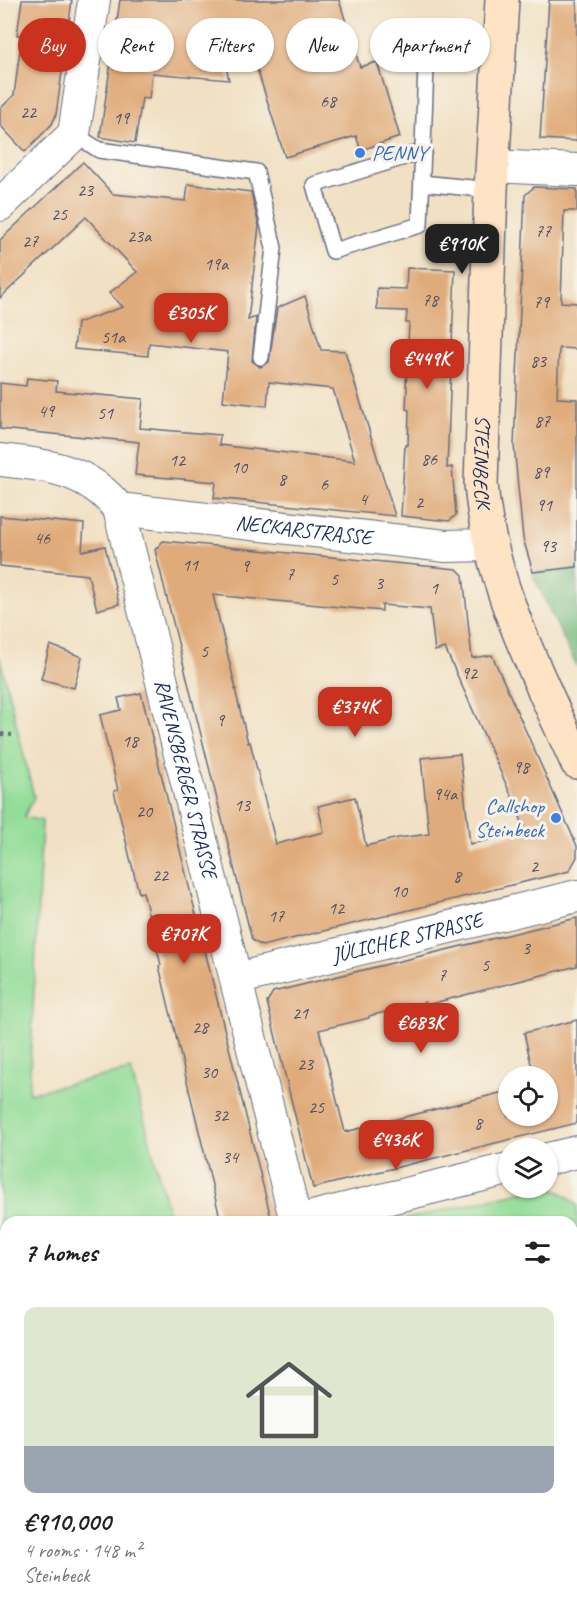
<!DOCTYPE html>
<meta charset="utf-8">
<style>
:root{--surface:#fff;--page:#f2f2f2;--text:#202124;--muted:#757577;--accent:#c8321e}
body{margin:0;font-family:Caveat,sans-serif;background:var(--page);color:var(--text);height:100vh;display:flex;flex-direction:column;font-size:22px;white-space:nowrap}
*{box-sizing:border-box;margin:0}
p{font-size:20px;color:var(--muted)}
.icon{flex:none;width:33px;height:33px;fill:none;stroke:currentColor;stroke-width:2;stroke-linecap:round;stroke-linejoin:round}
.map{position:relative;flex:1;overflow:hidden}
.details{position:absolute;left:0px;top:1216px;width:578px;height:404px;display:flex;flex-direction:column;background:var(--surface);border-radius:18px 18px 0 0;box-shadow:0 2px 4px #0004}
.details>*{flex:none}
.top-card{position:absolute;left:18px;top:18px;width:542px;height:54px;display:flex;gap:12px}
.buttons{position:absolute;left:498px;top:1066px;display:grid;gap:12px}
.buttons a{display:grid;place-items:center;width:60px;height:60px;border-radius:50%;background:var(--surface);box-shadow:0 2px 4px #0004;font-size:30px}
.price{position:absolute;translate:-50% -51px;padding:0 14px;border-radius:12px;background:var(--accent);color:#fff;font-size:20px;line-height:39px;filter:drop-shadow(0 2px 3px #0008)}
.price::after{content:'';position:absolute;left:50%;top:36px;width:18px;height:14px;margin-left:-9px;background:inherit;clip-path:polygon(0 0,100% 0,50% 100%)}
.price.current{background:#222;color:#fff}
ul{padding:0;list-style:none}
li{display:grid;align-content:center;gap:12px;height:318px;padding:0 24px}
li span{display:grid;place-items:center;height:186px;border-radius:12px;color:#555}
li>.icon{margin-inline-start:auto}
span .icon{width:108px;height:108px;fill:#fffc;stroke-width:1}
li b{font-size:26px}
h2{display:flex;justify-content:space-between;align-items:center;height:72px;padding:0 24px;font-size:26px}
.pill{padding:0 21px;border-radius:27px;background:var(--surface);box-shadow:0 2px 4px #0004;font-size:21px;line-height:54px}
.pill.current{background:var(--accent);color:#fff}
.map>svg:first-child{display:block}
.green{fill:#93dd98;stroke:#57867b;stroke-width:1.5}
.forest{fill:#76bc80;stroke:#48766f;stroke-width:1.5}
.building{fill:#e0ab7a;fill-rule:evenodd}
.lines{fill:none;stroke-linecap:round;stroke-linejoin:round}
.service-casing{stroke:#666d81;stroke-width:18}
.minor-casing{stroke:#666d81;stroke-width:34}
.tertiary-casing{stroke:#666d81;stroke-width:36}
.secondary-casing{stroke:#666d81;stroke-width:36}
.path{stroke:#666d81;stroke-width:4;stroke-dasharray:4.5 4.5;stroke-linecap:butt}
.service{stroke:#fff;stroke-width:15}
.minor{stroke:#fff;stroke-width:32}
.tertiary{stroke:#fff;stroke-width:33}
.secondary{stroke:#fee4c5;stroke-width:33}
.shop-dot{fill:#3f7fe0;stroke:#f7f3e8;stroke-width:2}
.labels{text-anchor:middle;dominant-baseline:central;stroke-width:6;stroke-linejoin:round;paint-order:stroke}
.number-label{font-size:18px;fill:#4c4e65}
.shop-label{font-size:21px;fill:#366cbe;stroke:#f7f3e8;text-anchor:start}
.street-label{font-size:21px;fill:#1b2f5e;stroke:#f7f3e8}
</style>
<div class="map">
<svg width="577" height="1619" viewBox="0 0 577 1619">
<rect width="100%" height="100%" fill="#f7f3e8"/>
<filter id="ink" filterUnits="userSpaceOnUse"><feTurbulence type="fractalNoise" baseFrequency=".0167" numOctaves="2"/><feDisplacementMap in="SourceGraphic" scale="12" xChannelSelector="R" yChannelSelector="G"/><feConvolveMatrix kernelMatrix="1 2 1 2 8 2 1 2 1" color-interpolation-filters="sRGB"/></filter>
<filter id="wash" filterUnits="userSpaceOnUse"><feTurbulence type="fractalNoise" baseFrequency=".008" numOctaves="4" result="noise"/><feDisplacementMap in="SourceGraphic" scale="24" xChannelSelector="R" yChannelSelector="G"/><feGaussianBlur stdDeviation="1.35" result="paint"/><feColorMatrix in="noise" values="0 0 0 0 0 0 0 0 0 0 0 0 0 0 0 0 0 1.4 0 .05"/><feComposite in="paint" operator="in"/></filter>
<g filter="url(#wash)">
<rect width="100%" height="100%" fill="#f1e0c3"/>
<g class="green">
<polygon points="0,658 34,797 24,817 42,821 29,1093 131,1070 171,1222 6,1222 6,1591 4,1593 0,1591"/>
<path d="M538,1188c20,1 25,3 39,18v45l-5,11v-40h-178z"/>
</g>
<g class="forest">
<polygon points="577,569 577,667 532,573"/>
<polygon points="0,1591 4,1593 6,1591 6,1614 269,1614 269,1619 0,1619"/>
</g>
<g id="blocks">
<g class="building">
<polygon points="22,0 72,0 56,115 52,124 25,152 0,125 0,109 14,95 22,35 17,35"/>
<polygon points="120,0 339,0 360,67 377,62 400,137 361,150 356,136 285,157 247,37 221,44 229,80 152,73 149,99 142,98 135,143 100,137"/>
<polygon points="549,0 577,0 577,141 540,139"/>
<polygon points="83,162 113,194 186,201 188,184 251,192 259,226 248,320 256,317 252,361 260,367 269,362 277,308 305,296 321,350 345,351 395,516 214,498 216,482 135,475 139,442 0,429 0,383 26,386 27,378 57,381 56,391 143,399 140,428 220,435 219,445 355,461 333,389 269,382 267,406 223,401 228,352 149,343 148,356 74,349 77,323 123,307 109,293 137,272 86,217 0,298 0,240"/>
<polygon points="534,187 577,189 577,211 564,211 561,302 577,303 577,349 559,348 557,398 577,399 577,567 533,572 523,538 514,445 525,195"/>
<polygon points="407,268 455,270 447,468 452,467 456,515 449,521 401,516 405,445 408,445 409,410 406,409 407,386 406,386 409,323 406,323 407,311 377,310 377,288 406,289"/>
<polygon points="0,516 84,524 82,551 105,546 119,604 97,610 88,575 0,566"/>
<path d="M163,541l294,28 6,6 9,83 20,-3 85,191v11l-8,14 -307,75 -10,-6 -97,-390zM213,595l169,16v-6l48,4 5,42 10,-3 74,165 6,19 -55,12 -10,-90 -39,4 8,76 -31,4 -32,8 -11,-49 -37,9 6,26 -48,12 -26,-102 -2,1 -13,-54h1z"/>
<polygon points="50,645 82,657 74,688 41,679"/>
<polygon points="141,693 239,1088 272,1222 221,1222 159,966 161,965 143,892 139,893 130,858 114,791 118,790 100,715 121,710 118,698"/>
<polygon points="577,918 577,966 426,1005 425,1002 369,1016 369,1018 319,1030 345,1132 508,1091 508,1116 548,1116 548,1077 534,1077 524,1033 577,1020 577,1123 313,1188 267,1002 273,992"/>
</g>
</g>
</g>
<g filter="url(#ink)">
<use href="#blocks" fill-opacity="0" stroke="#666d81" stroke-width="1.5"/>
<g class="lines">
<defs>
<g id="service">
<polyline points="74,134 99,150 256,172 274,248 261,357"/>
<polyline points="424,151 314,185 333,251 420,225 427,40 499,45"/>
<polyline points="422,183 491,190"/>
</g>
<g id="minor">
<polyline points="492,166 577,170"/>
<polyline points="0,205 74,134 94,0"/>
<path id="s1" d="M0,460c47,5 88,9 119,49l177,713"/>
<path id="s2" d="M119,509l327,37 44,-1"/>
<path id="s3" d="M236,979l341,-83"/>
<polyline points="548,1159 577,1152"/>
<polyline points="296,1221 508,1169"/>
</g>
<g id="tertiary">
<polyline points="572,1443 577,1442"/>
<polyline points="353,1614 354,1619"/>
</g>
<g id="secondary">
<path id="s4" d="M502,0l-11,190 -10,294c8,99 56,189 96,278"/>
</g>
</defs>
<use href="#service" class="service-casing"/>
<use href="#minor" class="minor-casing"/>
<use href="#tertiary" class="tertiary-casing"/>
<use href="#secondary" class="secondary-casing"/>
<g class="path">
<polyline points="0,734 12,735"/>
<polyline points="572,1245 577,1248"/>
<polyline points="6,1619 8,1614"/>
</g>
<use href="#service" class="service"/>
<use href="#minor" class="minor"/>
<use href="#tertiary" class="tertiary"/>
<use href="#secondary" class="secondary"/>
</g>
</g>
<g class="shop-dot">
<circle cx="360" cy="153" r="6"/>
<circle cx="556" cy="818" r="6"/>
</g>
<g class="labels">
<g class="number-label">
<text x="328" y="101">68</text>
<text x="28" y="112">22</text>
<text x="121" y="118">19</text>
<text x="85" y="190">23</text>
<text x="59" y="214">25</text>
<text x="543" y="231">77</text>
<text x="139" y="236">23a</text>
<text x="30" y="241">27</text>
<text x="216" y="264">19a</text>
<text x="430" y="300">78</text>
<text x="541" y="302">79</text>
<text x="113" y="337">51a</text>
<text x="538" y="361">83</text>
<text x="46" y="411">49</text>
<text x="105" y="413">51</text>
<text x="542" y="421">87</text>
<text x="429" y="459">86</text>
<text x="177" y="460">12</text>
<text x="239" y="467">10</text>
<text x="541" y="472">89</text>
<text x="282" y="479">8</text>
<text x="324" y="484">6</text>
<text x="363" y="499">4</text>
<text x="419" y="502">2</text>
<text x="544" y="505">91</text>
<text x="42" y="538">46</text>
<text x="548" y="546">93</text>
<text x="190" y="565">11</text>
<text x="245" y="566">9</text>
<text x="290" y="574">7</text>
<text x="334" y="579">5</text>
<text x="379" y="583">3</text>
<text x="434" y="588">1</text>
<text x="204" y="651">5</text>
<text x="469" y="673">92</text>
<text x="220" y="720">9</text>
<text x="130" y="741">18</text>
<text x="521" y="767">98</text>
<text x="445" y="794">94a</text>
<text x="242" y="805">13</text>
<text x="144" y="811">20</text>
<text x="534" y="866">2</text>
<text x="160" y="875">22</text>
<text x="457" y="876">8</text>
<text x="399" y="891">10</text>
<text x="336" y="908">12</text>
<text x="276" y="916">17</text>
<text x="526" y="948">3</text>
<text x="485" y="965">5</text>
<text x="442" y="975">7</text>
<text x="300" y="1013">21</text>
<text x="200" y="1027">28</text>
<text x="305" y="1064">23</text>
<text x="209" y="1072">30</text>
<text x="316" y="1107">25</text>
<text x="220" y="1115">32</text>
<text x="478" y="1123">8</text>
<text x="230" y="1157">34</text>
</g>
<g class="shop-label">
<text x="372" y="153">PENNY</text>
<text x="544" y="806" text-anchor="end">Callshop<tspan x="544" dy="24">Steinbeck</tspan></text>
</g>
<g class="street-label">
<text stroke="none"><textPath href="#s4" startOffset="462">STEINBECK</textPath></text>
<text stroke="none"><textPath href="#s2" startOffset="186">NECKARSTRASSE</textPath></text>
<text stroke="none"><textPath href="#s1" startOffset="411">RAVENSBERGER STRASSE</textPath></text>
<text stroke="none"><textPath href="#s3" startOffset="176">JÜLICHER STRASSE</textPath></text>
</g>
</g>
</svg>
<div class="buttons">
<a><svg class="icon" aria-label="locate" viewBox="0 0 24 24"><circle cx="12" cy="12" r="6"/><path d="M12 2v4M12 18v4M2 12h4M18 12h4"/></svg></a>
<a><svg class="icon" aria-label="layers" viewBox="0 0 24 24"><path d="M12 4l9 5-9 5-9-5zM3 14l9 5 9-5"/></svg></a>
</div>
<b class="price current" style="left:462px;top:275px">€910K</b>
<b class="price" style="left:191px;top:344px">€305K</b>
<b class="price" style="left:427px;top:390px">€449K</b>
<b class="price" style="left:355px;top:738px">€374K</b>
<b class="price" style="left:184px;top:965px">€707K</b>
<b class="price" style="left:421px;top:1054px">€683K</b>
<b class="price" style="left:396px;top:1171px">€436K</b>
<div class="top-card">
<a class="pill current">Buy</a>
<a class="pill">Rent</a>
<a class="pill">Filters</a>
<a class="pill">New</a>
<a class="pill">Apartment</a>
</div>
<section class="details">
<h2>7 homes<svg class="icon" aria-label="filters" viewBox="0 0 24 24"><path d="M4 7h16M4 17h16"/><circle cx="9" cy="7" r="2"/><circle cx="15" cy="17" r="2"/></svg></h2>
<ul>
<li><span style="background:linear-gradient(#dfe7d0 75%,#9aa5b1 0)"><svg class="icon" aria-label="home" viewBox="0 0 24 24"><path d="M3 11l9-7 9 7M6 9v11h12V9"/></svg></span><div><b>€910,000</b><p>4 rooms · 148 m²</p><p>Steinbeck</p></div></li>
</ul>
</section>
</div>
